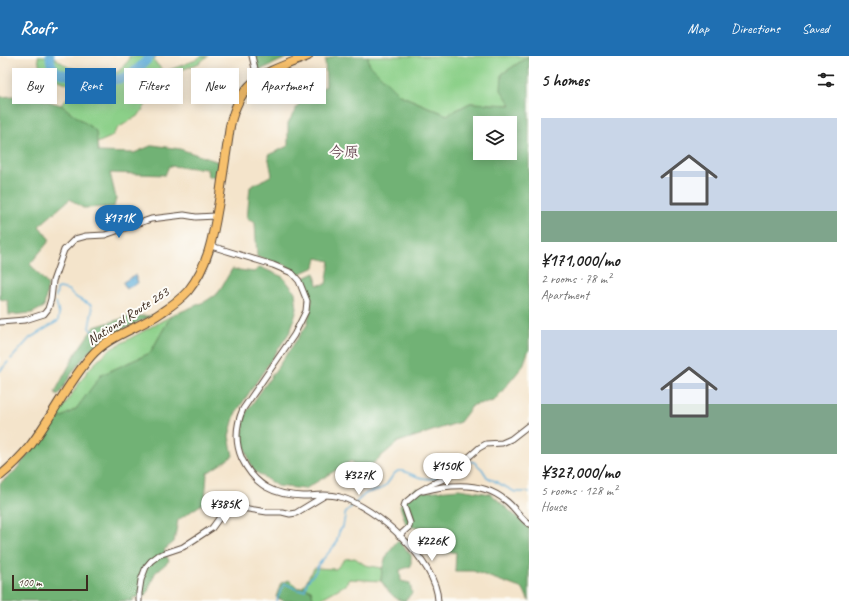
<!DOCTYPE html>
<meta charset="utf-8">
<style>
:root{--surface:#fff;--page:#f2f2f2;--text:#222;--muted:#767676;--accent:#1f6fb2}
body{margin:0;font-family:Caveat,"Klee One",sans-serif;background:var(--page);color:var(--text);height:100vh;display:flex;flex-direction:column;font-size:15px;white-space:nowrap}
*{box-sizing:border-box;margin:0}
p{font-size:13px;color:var(--muted)}
.icon{flex:none;width:22px;height:22px;fill:none;stroke:currentColor;stroke-width:2;stroke-linecap:round;stroke-linejoin:round}
.map{position:relative;flex:1;overflow:hidden}
.side{display:flex;flex-direction:column;background:var(--surface);width:320px}
.side>*{flex:none}
.guide{position:absolute;left:12px;top:12px;width:380px;height:36px;display:flex;gap:8px}
.controls{position:absolute;left:473px;top:60px;display:grid;gap:8px}
.controls a{display:grid;place-items:center;width:44px;height:44px;border-radius:0px;background:var(--surface);box-shadow:0 2px 10px #0003;font-size:20px}
.scale{position:absolute;left:12px;bottom:10px;width:76px;box-sizing:border-box;padding-left:4px;border:2px solid #3b2a1e;border-top:0;font-size:11px;line-height:14px;white-space:nowrap;color:#3b2a1e;-webkit-text-stroke:3px #fdfcf7;paint-order:stroke}
.price{position:absolute;translate:-50% -34px;padding:0 9px;border-radius:14px;background:#fff;color:#222;font-size:13px;line-height:26px;filter:drop-shadow(0 1px 2px #0008)}
.price::after{content:'';position:absolute;left:50%;top:24px;width:12px;height:9px;margin-left:-6px;background:inherit;clip-path:polygon(0 0,100% 0,50% 100%)}
.price.on{background:var(--accent);color:#fff}
ul{padding:0;list-style:none}
li{display:grid;align-content:center;gap:8px;height:212px;padding:0 12px}
li span{display:grid;place-items:center;height:124px;border-radius:0px;color:#555}
li>.icon{margin-inline-start:auto}
span .icon{width:72px;height:72px;fill:#fffc;stroke-width:1}
li b{font-size:17px}
h2{display:flex;justify-content:space-between;align-items:center;height:48px;padding:0 12px;font-size:17px}
.chip{padding:0 14px;border-radius:0px;background:var(--surface);box-shadow:0 2px 10px #0003;font-size:14px;line-height:36px}
.chip.on{background:var(--accent);color:#fff}
header{display:flex;align-items:center;gap:24px;box-sizing:border-box;height:56px;padding:0 20px;background:var(--accent);color:#fff}
header strong{font-size:19px}
nav{display:flex;gap:22px;margin-inline-start:auto;font-size:14px}
main{display:flex;flex:1;min-height:0}
.map>svg:first-child{display:block}
.green{fill:#8cd089;stroke:#647d54}
.forest{fill:#71b275;stroke:#566e4a;fill-rule:evenodd}
.water{fill:#60aed9;stroke:#4e6c7c}
.lines{fill:none;stroke-linecap:round;stroke-linejoin:round}
.stream{stroke:#60aed9;stroke-width:1.5}
.river{stroke:#60aed9;stroke-width:9}
.minor-casing{stroke:#574638;stroke-width:7}
.trunk-casing{stroke:#574638;stroke-width:10}
.minor{stroke:#fff;stroke-width:5}
.trunk{stroke:#f7c06c;stroke-width:8}
.labels{text-anchor:middle;dominant-baseline:central;stroke-width:4;stroke-linejoin:round;paint-order:stroke}
.street-label{font-size:14px;fill:#3b2a1e;stroke:#fdfcf7}
.neighbourhood-label{font-size:15px;font-weight:bold;fill:#6f505b;stroke:#fdfcf7}
</style>
<header>
<strong>Roofr</strong>
<nav><a>Map</a><a>Directions</a><a>Saved</a></nav>
</header>
<main>
<div class="map">
<svg width="529" height="545" viewBox="0 0 529 545">
<rect width="100%" height="100%" fill="#fdfcf7"/>
<filter id="ink" filterUnits="userSpaceOnUse"><feTurbulence type="fractalNoise" baseFrequency=".025" numOctaves="2"/><feDisplacementMap in="SourceGraphic" scale="8" xChannelSelector="R" yChannelSelector="G"/><feConvolveMatrix kernelMatrix="1 2 1 2 8 2 1 2 1" color-interpolation-filters="sRGB"/></filter>
<filter id="wash" filterUnits="userSpaceOnUse"><feTurbulence type="fractalNoise" baseFrequency=".012" numOctaves="4" result="noise"/><feDisplacementMap in="SourceGraphic" scale="16" xChannelSelector="R" yChannelSelector="G"/><feGaussianBlur stdDeviation="0.9" result="paint"/><feColorMatrix in="noise" values="0 0 0 0 0 0 0 0 0 0 0 0 0 0 0 0 0 1.4 0 .05"/><feComposite in="paint" operator="in"/></filter>
<g filter="url(#wash)">
<rect width="100%" height="100%" fill="#f4e4cb"/>
<g class="green">
<polygon points="38,0 52,0 68,11 102,19 118,16 129,4 129,0 156,0 154,5 164,16 196,4 201,0 208,0 199,7 164,21 139,59 118,72 111,81 97,87 95,75 61,49 76,31 44,18 39,8"/>
<polygon points="368,0 529,0 502,18 511,49 470,47 447,59 400,39 369,8"/>
<polygon points="171,260 150,297 102,319 76,353 53,366 89,313 109,294"/>
<polygon points="355,502 365,509 382,512 381,525 349,523 345,529 317,545 314,545 311,534 303,531 314,512 336,513 345,503"/>
</g>
<g class="forest">
<polygon points="255,0 291,0 260,14 257,12"/>
<path d="M334,0h34l1,8 31,31 47,20 23,-12 41,2 -10,-15 1,-16 27,-18v293l-6,17 -29,35 -21,4 -13,17 -62,20 -35,30 -12,-11 -46,28 -28,-3 -24,-16 -11,-30 3,-26 62,-89 5,-24 -8,-23 11,-5 2,12 9,-1 4,-23 -13,-3 -2,9 -16,7 -14,-9 -28,-8 -2,-34 -8,-4 3,-32 22,-12 -4,-20 20,-9v-23l13,-23 25,-14 -1,-26zM480,67h30v30h-30z"/>
<polygon points="27,39 61,49 96,75 98,96 134,97 153,89 180,93 222,107 220,120 208,121 207,113 169,110 165,119 110,117 116,142 114,151 83,152 70,143 39,170 50,184 30,208 48,229 44,251 32,257 9,259 8,245 0,243 0,41"/>
<polygon points="260,211 283,221 295,236 297,253 291,274 235,358 229,380 233,400 207,417 205,446 178,464 174,486 164,494 169,505 155,517 146,540 133,542 133,545 0,545 0,427 15,415 53,366 76,353 101,319 150,297 171,260 206,245 218,237 232,213 254,216"/>
<path d="M131,260h21c-16,7 -33,14 -47,23 -22,13 -34,36 -47,57l-3,-4 22,-41 17,-24z"/>
<polygon points="417,432 425,436 459,433 491,438 529,472 529,545 523,533 473,515 455,515 456,496 443,497 426,471 407,471 400,450 405,440"/>
<path d="M398,484l13,15v11l-11,4 1,11 9,2 2,10 -7,8c-11,0 -18,-12 -24,-20 1,-18 5,-27 17,-41z"/>
<polygon points="289,524 298,532 303,531 311,534 314,545 284,545 276,541 281,527"/>
</g>
<polygon class="water" points="135,219 138,227 126,233 123,226"/>
<g class="lines">
<g class="stream">
<polyline points="56,241 57,233 60,232 68,234 77,242 91,249 92,255 89,272 93,276"/>
<polyline points="11,303 30,282 58,265 59,258 56,246"/>
<polyline points="0,315 8,306"/>
<polyline points="468,405 474,406 482,413 487,421 515,436 529,436"/>
<path d="M277,545l1,-4 6,-13c10,1 9,8 21,6l2,-8 9,-11 2,-6 18,-21 3,-12 4,-6 3,-15c8,-5 15,-15 21,-18 6,-3 13,-1 19,-8 4,-4 7,-12 12,-14 5,-1 10,2 15,4 25,10 30,-1 47,-16l4,1"/>
</g>
<path class="river" d="M50,0c0,5 1,10 5,14 11,8 50,12 64,9 13,-3 23,-14 32,-23"/>
</g>
</g>
<g filter="url(#ink)">
<g class="lines">
<defs>
<g id="minor">
<polyline points="252,0 256,17 259,22"/>
<path d="M211,190l62,19 19,8 7,8 8,20 -1,10 -12,24 -51,74c-7,16 -8,34 -1,50 13,27 32,36 61,37 13,0 24,-3 37,1 36,10 97,64 98,104"/>
<polyline points="0,266 25,264 44,258 48,253 51,243 53,225 64,194 75,183 86,180 105,179 151,163 184,159 196,161 216,160"/>
<path d="M423,435c27,-7 59,-10 82,9 9,6 15,18 24,24"/>
<polyline points="399,480 409,471 410,467 404,450 405,447 418,436 432,428 444,423 479,392 486,388 502,387 511,383 529,369"/>
<polyline points="139,545 139,537 141,524 146,511 151,505 159,499 183,491 212,472 220,461 229,454 242,452 267,456 282,456 290,458 296,457 324,440"/>
</g>
<path id="trunk" d="M0,420c11,-9 21,-19 30,-30 22,-29 37,-62 61,-90 18,-21 49,-28 71,-44 9,-6 19,-13 26,-21 23,-29 26,-62 32,-96 3,-23 7,-46 10,-69 11,-49 36,-53 78,-70"/>
</defs>
<use href="#minor" class="minor-casing"/>
<use href="#trunk" class="trunk-casing"/>
<use href="#minor" class="minor"/>
<use href="#trunk" class="trunk"/>
</g>
</g>
<g class="labels">
<g class="street-label">
<text transform="translate(128 260) rotate(-33)">National Route 263</text>
</g>
<g class="neighbourhood-label">
<text x="344" y="96">今原</text>
</g>
</g>
</svg>
<div class="controls">
<a><svg class="icon" aria-label="layers" viewBox="0 0 24 24"><path d="M12 4l9 5-9 5-9-5zM3 14l9 5 9-5"/></svg></a>
</div>
<div class="scale">100 m</div>
<b class="price on" style="left:119px;top:183px">¥171K</b>
<b class="price" style="left:447px;top:431px">¥150K</b>
<b class="price" style="left:359px;top:440px">¥327K</b>
<b class="price" style="left:225px;top:469px">¥385K</b>
<b class="price" style="left:432px;top:506px">¥226K</b>
<div class="guide">
<a class="chip">Buy</a>
<a class="chip on">Rent</a>
<a class="chip">Filters</a>
<a class="chip">New</a>
<a class="chip">Apartment</a>
</div>
</div>
<section class="side">
<h2>5 homes<svg class="icon" aria-label="filters" viewBox="0 0 24 24"><path d="M4 7h16M4 17h16"/><circle cx="9" cy="7" r="2"/><circle cx="15" cy="17" r="2"/></svg></h2>
<ul>
<li><span style="background:linear-gradient(#c9d6e8 75%,#7fa58c 0)"><svg class="icon" aria-label="home" viewBox="0 0 24 24"><path d="M3 11l9-7 9 7M6 9v11h12V9"/></svg></span><div><b>¥171,000/mo</b><p>2 rooms · 78 m²</p><p>Apartment</p></div></li>
<li><span style="background:linear-gradient(#c9d6e8 60%,#7fa58c 0)"><svg class="icon" aria-label="home" viewBox="0 0 24 24"><path d="M3 11l9-7 9 7M6 9v11h12V9"/></svg></span><div><b>¥327,000/mo</b><p>5 rooms · 128 m²</p><p>House</p></div></li>
</ul>
</section>
</main>
